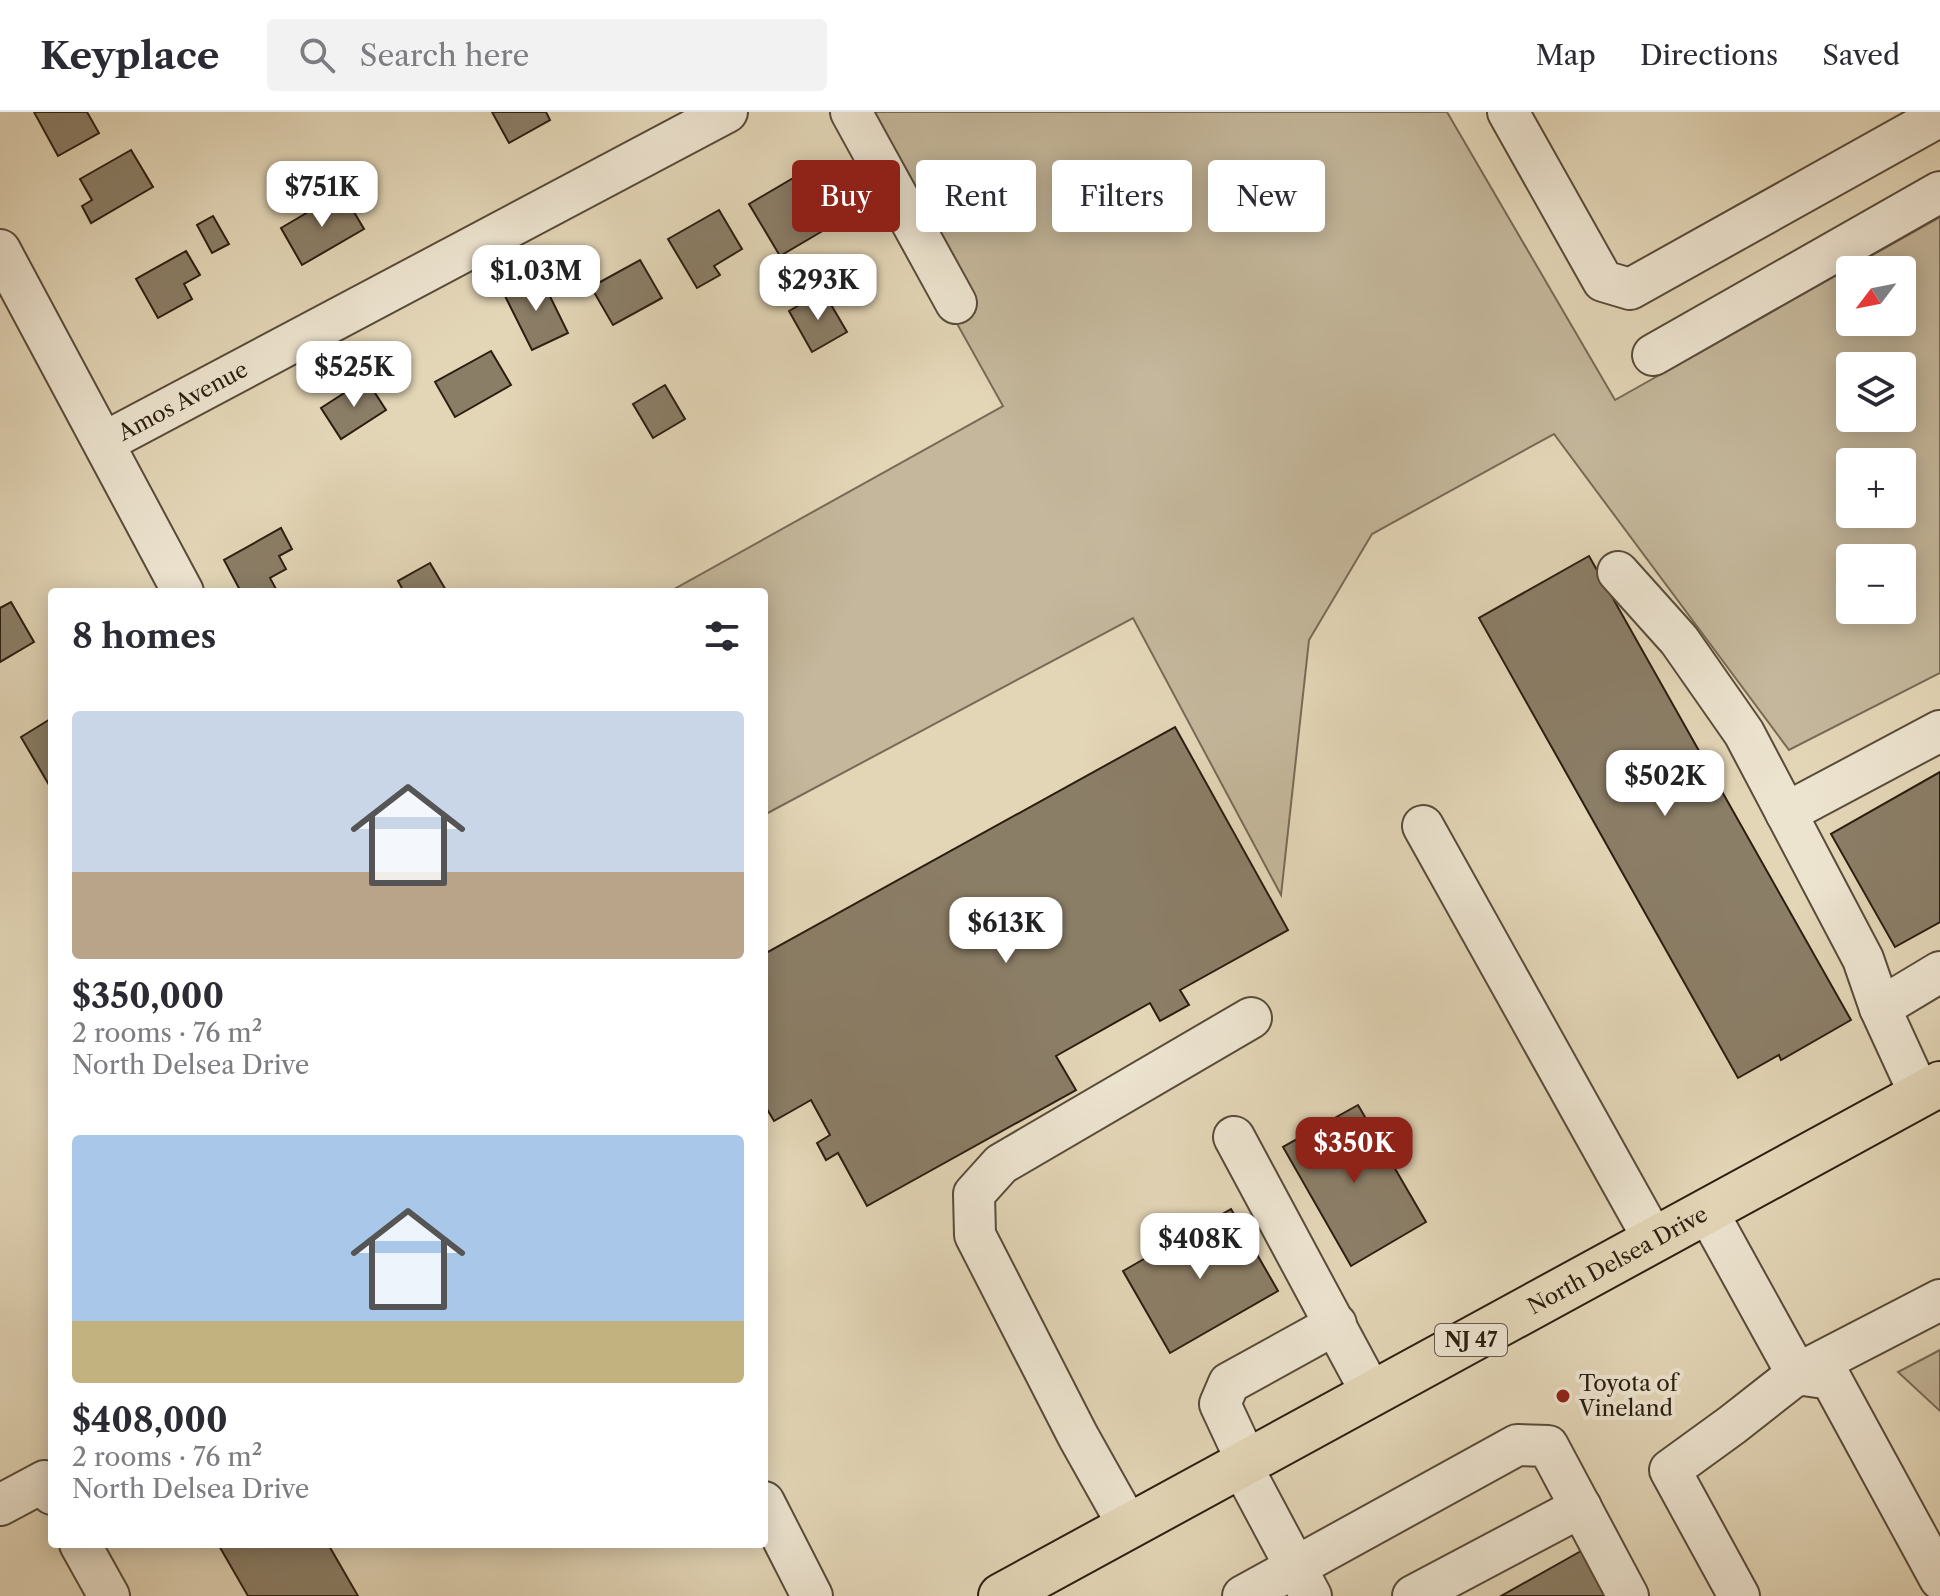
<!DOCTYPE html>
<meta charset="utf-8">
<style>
:root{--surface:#fff;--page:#f2f2f3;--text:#2b2b33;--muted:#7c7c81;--line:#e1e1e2;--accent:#8f2418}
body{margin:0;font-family:"Libre Caslon Text",serif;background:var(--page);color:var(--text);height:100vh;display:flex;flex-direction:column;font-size:30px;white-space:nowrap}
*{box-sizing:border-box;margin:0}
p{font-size:26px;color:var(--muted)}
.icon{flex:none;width:44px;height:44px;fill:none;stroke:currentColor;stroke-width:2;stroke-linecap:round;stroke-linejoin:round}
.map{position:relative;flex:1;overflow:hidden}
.drawer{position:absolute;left:48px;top:476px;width:720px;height:960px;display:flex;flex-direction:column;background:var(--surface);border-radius:8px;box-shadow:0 4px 20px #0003}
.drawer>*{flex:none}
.hud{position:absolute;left:792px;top:48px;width:760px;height:72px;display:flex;gap:16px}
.needle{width:52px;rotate:238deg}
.fabs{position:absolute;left:1836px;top:144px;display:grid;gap:16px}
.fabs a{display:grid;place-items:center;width:80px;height:80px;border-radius:8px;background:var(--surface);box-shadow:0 4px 20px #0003;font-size:40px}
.price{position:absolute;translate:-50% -68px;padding:0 18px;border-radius:16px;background:#fff;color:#222;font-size:26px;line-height:52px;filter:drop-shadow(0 2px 4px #0008)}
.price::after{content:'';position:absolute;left:50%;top:48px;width:24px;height:18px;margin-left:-12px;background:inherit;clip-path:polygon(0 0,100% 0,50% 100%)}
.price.selected{background:var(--accent);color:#fff}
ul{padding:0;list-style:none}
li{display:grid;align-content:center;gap:16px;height:424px;padding:0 24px}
li span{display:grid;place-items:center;height:248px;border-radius:8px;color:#555}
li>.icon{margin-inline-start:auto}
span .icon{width:144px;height:144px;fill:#fffc;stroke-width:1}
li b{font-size:34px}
h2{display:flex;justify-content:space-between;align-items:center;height:96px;padding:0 24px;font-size:34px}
.tag{padding:0 28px;border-radius:8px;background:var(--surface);box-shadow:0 4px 20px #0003;font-size:28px;line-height:72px}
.tag.selected{background:var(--accent);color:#fff}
header{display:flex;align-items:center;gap:48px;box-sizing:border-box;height:112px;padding:0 40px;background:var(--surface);border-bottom:2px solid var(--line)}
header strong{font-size:38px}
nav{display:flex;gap:44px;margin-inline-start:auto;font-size:28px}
.search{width:560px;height:72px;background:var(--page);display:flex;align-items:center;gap:20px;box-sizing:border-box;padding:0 28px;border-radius:8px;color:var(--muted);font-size:30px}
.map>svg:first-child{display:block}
.green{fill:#c4b79b;stroke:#786a56;stroke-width:2;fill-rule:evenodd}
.building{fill:#8b7e67;stroke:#2b1e10;stroke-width:2}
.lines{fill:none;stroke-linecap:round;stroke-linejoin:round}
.minor-casing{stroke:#594c3a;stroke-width:44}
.major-casing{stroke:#2b1e10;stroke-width:48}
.minor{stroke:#ede4d0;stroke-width:40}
.major{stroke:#e3d6b7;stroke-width:44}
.poi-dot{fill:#8f2418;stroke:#ede4d0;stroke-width:3}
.labels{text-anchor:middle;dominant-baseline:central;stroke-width:8;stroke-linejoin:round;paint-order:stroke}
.shield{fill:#ede4d0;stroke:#65594a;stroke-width:2}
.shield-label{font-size:20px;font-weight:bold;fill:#2b1e10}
.street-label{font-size:22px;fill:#2b1e10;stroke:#ede4d0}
.poi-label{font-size:22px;fill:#2b1e10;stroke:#ede4d0;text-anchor:start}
</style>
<header>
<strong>Keyplace</strong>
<div class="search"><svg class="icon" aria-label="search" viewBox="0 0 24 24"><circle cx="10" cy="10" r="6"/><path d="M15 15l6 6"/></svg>Search here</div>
<nav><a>Map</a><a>Directions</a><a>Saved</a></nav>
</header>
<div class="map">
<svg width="1940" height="1484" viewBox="0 0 1940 1484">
<rect width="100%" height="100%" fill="#e3d6b7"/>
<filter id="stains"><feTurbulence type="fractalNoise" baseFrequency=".0025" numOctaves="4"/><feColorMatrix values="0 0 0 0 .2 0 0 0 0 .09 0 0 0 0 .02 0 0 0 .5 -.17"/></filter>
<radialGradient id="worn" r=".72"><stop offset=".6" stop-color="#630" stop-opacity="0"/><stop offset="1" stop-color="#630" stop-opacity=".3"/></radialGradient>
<g class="green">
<path d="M839,0h608l168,288 325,-183v456l-151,77 -235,-316 -182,100 -63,106 -28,255 -148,-277 -369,197v-223h-95l334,-186zM1850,158h52v52h-52zM1850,254h52v52h-52zM1850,350h52v52h-52zM1850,446h52v52h-52z"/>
<polygon points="1940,1238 1940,1299 1898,1260"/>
</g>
<g class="building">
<polygon points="34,0 87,0 99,21 58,44"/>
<polygon points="492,0 546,0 550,8 509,31"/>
<polygon points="131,38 153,75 91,111 82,94 92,88 80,67"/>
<polygon points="800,62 831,114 780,144 749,92"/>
<polygon points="342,80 364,117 302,153 281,116"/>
<polygon points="719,98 742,137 714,154 720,163 697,176 668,127"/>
<polygon points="213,104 229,132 212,141 197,113"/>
<polygon points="186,139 200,163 184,172 192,187 158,206 136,167"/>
<polygon points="640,148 662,186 613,213 591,175"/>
<polygon points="540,164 568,221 532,238 504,182"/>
<polygon points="823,179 847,220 812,240 789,199"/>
<polygon points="491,239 511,273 455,305 435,270"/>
<polygon points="366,267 386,298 341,327 321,296"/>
<polygon points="665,273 685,307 653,326 633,292"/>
<polygon points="281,416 292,437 279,444 286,457 270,466 276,477 270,480 241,480 224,448"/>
<polygon points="1589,444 1851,908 1781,948 1779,943 1738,966 1479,506"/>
<polygon points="430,451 447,480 404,480 398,469"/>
<polygon points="11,490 34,530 0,550 0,496"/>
<polygon points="52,606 52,678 21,625"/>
<polygon points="1175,615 1288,818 1180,878 1189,893 1160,909 1150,891 1056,944 1076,978 867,1094 838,1041 826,1048 817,1031 830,1023 811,988 774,1009 764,992 764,842"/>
<polygon points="1940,660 1940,810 1895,835 1831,722"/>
<polygon points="1358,993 1426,1110 1351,1154 1283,1035"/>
<polygon points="1231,1097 1278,1179 1170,1241 1123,1159"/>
<polygon points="218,1432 328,1432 358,1484 248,1484"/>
<polygon points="1581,1439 1606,1484 1501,1484"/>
</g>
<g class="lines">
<defs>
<g id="minor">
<polyline points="851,0 956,191"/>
<polyline points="1508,0 1603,169 1630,177 1940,4"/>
<polyline points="0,138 183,480"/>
<polyline points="1653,243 1940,80"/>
<path id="s1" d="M105,330l622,-330"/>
<polyline points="1618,460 1679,528 1744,621 1863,847 1880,896 1920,983"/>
<polyline points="1786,701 1940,619"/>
<polyline points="1423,714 1654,1128"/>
<polyline points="1880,896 1940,860"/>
<polyline points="1234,1025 1372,1282"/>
<polyline points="1707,1099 1797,1262 1940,1188"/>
<polyline points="1247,1350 1220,1292 1229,1271 1336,1212"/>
<polyline points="1241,1353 1311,1484"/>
<polyline points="764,1390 812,1484"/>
<polyline points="0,1393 45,1369 52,1382"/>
<polyline points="1129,1415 1078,1324 975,1123 974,1082 1001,1052 1251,906"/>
<polyline points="80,1432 109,1484"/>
<polyline points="1243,1484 1517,1333 1548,1334 1628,1484"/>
<polyline points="1413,1484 1581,1395"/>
<polyline points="1739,1484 1670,1358 1732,1313 1797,1262 1831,1267 1940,1467"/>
</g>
<g id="major">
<path id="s2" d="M1001,1484l939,-512"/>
</g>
</defs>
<use href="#minor" class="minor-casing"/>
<use href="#major" class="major-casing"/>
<use href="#minor" class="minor"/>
<use href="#major" class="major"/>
</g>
<circle class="poi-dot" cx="1563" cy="1284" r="8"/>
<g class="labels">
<rect class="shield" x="1435" y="1212" width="72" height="32" rx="6"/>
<g class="shield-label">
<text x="1471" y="1228">NJ 47</text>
</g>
<g class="street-label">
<text stroke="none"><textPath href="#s1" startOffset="88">Amos Avenue</textPath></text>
<text stroke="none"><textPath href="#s2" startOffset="702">North Delsea Drive</textPath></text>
</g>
<g class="poi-label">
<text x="1579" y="1271">Toyota of<tspan x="1579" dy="25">Vineland</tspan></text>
</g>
</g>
<rect width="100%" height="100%" filter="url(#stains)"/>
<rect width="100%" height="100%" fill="url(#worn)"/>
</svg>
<div class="fabs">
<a><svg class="needle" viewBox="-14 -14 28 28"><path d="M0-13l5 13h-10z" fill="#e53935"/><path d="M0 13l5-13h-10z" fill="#7c7c81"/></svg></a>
<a><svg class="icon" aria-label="layers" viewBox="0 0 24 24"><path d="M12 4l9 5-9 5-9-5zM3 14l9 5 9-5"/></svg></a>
<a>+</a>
<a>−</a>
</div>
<b class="price" style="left:322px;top:117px">$751K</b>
<b class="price" style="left:536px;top:201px">$1.03M</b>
<b class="price" style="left:818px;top:210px">$293K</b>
<b class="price" style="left:354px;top:297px">$525K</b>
<b class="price" style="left:1665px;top:706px">$502K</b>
<b class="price" style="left:1006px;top:853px">$613K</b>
<b class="price selected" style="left:1354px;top:1073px">$350K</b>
<b class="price" style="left:1200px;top:1169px">$408K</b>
<div class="hud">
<a class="tag selected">Buy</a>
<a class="tag">Rent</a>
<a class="tag">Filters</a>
<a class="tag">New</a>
</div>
<section class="drawer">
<h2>8 homes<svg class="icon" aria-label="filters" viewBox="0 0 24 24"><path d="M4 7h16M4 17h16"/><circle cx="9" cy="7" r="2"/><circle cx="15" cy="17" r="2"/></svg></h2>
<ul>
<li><span style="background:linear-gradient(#c9d6e8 65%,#b9a48a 0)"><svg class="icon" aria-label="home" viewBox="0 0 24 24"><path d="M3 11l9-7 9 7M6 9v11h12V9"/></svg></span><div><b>$350,000</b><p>2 rooms · 76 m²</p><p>North Delsea Drive</p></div></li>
<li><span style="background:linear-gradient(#a9c7e8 75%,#c2b280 0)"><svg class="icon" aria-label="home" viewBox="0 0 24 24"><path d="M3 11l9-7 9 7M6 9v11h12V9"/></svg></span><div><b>$408,000</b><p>2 rooms · 76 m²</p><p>North Delsea Drive</p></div></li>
</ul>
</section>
</div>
